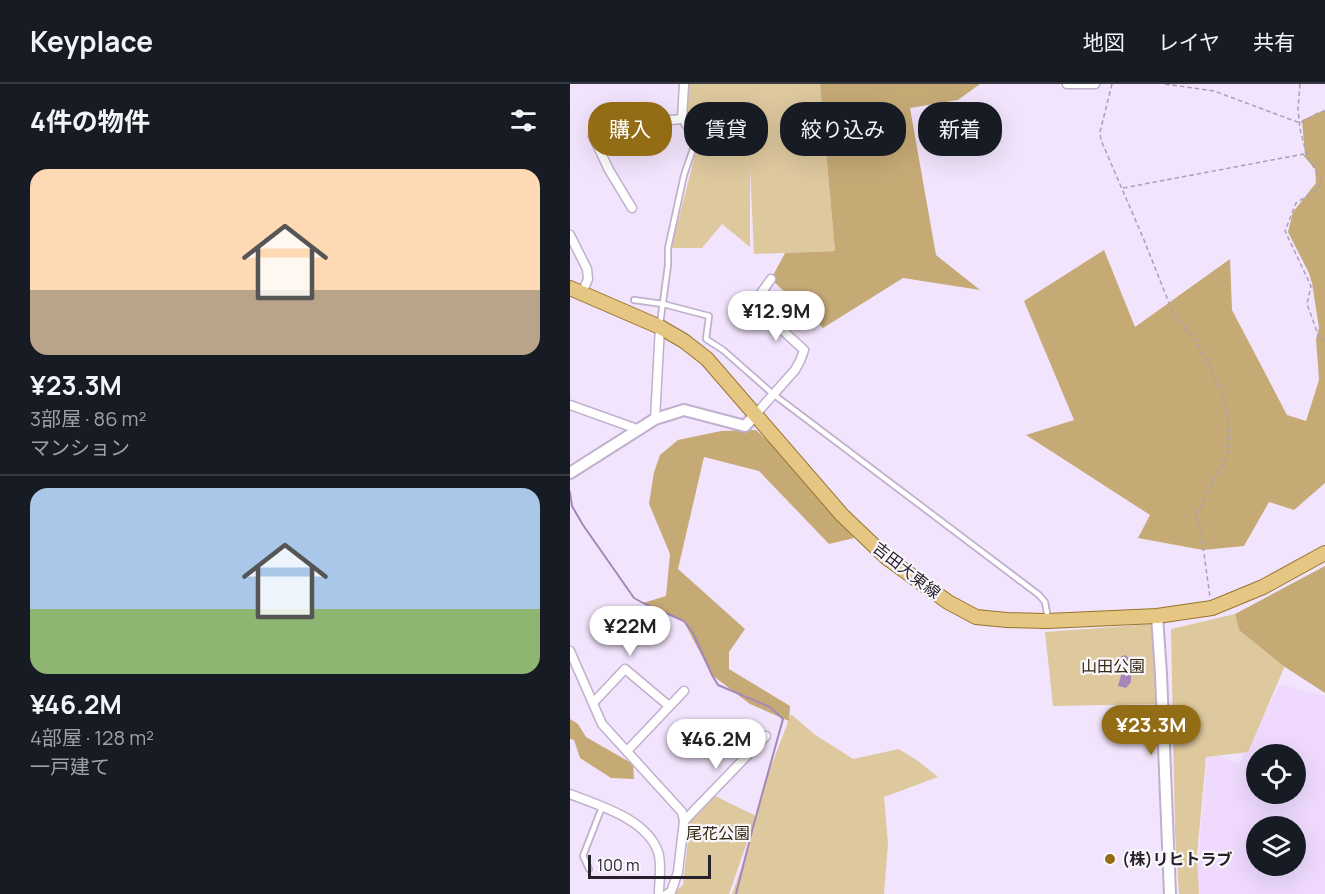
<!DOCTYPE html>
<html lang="ja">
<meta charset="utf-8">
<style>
:root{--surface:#171b24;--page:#20242c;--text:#f1f3f6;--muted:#9ea1a6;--line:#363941;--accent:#936d15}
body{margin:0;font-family:Manrope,"Noto Sans JP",sans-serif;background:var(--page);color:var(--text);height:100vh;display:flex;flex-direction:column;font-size:22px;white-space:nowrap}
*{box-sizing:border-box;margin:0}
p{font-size:20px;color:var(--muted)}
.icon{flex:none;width:33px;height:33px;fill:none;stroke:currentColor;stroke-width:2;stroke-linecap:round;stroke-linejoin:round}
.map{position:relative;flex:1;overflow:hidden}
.drawer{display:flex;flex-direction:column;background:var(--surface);width:570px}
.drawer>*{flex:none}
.top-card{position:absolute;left:18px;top:18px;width:570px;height:54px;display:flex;gap:12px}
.buttons{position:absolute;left:676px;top:660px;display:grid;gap:12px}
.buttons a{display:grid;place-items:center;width:60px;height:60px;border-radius:50%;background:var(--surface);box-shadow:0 6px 24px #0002;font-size:30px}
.scale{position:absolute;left:18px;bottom:15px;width:123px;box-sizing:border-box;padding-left:6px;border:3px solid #27212c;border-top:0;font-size:16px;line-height:21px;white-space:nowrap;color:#27212c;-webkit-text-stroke:4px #f9f6fc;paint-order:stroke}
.price{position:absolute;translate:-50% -51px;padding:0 14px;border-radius:21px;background:#fff;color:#222;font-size:20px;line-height:39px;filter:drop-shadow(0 2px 3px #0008)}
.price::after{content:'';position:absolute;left:50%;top:36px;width:18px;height:14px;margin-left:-9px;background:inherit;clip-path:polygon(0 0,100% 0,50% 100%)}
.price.current{background:var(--accent);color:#fff}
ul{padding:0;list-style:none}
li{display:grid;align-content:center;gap:12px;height:318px;padding:0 30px}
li+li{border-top:2px solid var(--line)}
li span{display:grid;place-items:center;height:186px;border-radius:18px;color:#555}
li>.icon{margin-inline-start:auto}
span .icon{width:108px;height:108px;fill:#fffc;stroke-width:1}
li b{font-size:26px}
h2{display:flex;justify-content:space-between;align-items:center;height:72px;padding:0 30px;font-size:26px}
.chip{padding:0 21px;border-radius:24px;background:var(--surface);box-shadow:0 6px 24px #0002;font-size:21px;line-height:54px}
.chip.current{background:var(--accent);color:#fff}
header{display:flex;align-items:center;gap:36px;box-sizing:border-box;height:84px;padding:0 30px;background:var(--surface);border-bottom:2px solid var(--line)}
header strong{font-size:28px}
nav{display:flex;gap:33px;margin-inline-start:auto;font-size:21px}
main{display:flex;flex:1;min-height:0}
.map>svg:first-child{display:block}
.built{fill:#efdafe;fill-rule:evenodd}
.green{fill:#dec89e}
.forest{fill:#c6aa76}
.water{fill:#a488b8}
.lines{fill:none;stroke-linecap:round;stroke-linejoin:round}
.stream{stroke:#a488b8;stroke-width:2}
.service-casing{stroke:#c1b0cd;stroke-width:8}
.minor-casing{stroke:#c1b0cd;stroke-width:11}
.tertiary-casing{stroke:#c1b0cd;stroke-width:14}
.primary-casing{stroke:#97742d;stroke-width:16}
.path{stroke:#aba0b3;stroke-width:1.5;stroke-dasharray:4.5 3;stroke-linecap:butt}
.service{stroke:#fff;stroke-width:4.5}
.minor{stroke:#fff;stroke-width:8}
.tertiary{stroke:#fff;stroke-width:10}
.primary{stroke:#e5c682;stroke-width:14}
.poi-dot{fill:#936d15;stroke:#f9f6fc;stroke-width:2}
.labels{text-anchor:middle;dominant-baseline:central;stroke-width:4.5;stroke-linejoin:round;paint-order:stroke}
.street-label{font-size:16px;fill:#27212c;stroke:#f9f6fc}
.park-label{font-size:16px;fill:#352810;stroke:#f9f6fc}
.poi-label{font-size:16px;font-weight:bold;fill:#27212c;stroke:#f9f6fc;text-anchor:start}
</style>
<header>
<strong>Keyplace</strong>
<nav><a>地図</a><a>レイヤ</a><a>共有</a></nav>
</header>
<main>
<section class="drawer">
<h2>4件の物件<svg class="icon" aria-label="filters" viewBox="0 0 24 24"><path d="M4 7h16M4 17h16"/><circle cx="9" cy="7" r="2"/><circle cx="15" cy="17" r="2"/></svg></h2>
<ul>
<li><span style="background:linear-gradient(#ffd9b3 65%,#b9a48a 0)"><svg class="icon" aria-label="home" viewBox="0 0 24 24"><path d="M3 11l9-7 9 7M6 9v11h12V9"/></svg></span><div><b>¥23.3M</b><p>3部屋 · 86 m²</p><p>マンション</p></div></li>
<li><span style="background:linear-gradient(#a9c7e8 65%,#8fb573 0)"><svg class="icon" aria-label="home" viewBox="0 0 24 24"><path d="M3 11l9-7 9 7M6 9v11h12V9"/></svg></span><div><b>¥46.2M</b><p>4部屋 · 128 m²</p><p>一戸建て</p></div></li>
</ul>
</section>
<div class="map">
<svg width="755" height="810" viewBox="0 0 755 810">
<rect width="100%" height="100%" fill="#f2e4fc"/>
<path class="built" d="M710,600l45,12v198h-129l11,-144 32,14zM687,670h39v40h-39zM687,742h39v40h-39z"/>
<g class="green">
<polygon points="116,0 250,0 265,167 184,170 180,83 180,163 152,140 132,164 101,164 129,56 116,24"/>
<polygon points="665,530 669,546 717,577 678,668 636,673 627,771 629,810 609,810 605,748 601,545"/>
<polygon points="583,540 591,620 483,622 475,548"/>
<polygon points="221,630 244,650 283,675 329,665 348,677 368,693 314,713 318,760 314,810 162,810 173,780 184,738 159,810 102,810 113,801 120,737 141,710 186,732 195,698"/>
</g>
<g class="forest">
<polygon points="250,0 410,0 388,16 340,24 366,171 410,206 333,194 253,244 201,195 215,169 265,167"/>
<polygon points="755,26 755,399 724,426 699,418 674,462 633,466 568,454 580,431 456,351 504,336 454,217 534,166 565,243 660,175 662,226 717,331 736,337 749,296 746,255 749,244 742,199 739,189 718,148 723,128 746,99 745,85 732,70 735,71 732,36"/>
<polygon points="186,346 205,364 284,454 259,460 189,387 134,373 108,485 175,545 159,568 159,585 220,622 219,637 180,620 142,591 114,538 73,519 96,512 100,470 79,420 84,388 90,371 108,356 151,347"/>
<polygon points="755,482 755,609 715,583 669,546 665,530"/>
<polygon points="0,635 8,640 16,653 63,680 64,695 41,694 10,674 4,656 0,655"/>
</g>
<polygon class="water" points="555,571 567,580 561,591 561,598 556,604 548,602 551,591 548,574"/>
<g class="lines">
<polyline class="stream" points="0,408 2,422 13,441 64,514 73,519 114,537 123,549 142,591 148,601 200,623 213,635 183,743 166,810"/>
<defs>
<g id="service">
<polyline points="64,216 93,220 139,232 136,255 153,266 203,310 469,511 475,518 478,535"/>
<path d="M90,240l8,-59v-17l16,-73 12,-35c-4,-7 -12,-13 -14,-21"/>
<polyline points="19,785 13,772 32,723"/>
</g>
<g id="minor">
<polyline points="497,0 525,0"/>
<polyline points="62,124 39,86 23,52 27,46 55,40 112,35 114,0"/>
<polyline points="0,151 17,185 18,195 12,209"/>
<polyline points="0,321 70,346"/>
<polyline points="185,331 225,286 230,277 234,266 197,232 191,224 189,212 201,195"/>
<polyline points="85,335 90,243"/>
<polyline points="0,567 32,640 112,728 114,737 108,788 101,808 97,810"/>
<polyline points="23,619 55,585 99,622"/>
<polyline points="57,667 114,607"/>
<path d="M0,710c30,12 77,25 88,58 4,10 1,30 1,42"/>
<polyline points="114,737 196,652"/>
</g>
<g id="tertiary">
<polyline points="0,389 85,335 114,326 175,342 185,331"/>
<polyline points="587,532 591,590 600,810"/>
</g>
<polyline id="primary" points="0,204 90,243 114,257 137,275 272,431 317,474 378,518 406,533 437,536 477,537 587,532 642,524 693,503 755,469"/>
</defs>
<use href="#service" class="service-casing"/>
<use href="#minor" class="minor-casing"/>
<use href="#tertiary" class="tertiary-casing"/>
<use href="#primary" class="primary-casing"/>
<g class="path">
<polyline points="542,0 530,48 531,56 574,156 603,229 626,257 638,279 652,310 656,325 658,339 659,368 626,432 631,448 640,513"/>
<polyline points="595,0 644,7 730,39 750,28 755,27"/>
<polyline points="730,0 728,25 730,45 737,72 751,95 748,105 726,119 715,147 741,202 737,220 749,253 755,257"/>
<polyline points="553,104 734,70"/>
</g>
<use href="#service" class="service"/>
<use href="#minor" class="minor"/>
<use href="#tertiary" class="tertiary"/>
<use href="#primary" class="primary"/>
</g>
<circle class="poi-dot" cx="540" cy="775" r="6"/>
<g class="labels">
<g class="street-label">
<text transform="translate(337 486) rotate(38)">吉田大東線</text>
</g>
<g class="park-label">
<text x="543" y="582">山田公園</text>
<text x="148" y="749">尾花公園</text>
</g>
<g class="poi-label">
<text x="552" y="775">(株)リヒトラブ</text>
</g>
</g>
</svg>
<div class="buttons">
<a><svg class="icon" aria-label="locate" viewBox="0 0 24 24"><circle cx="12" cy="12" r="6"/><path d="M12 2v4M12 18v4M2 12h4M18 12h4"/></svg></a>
<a><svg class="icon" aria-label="layers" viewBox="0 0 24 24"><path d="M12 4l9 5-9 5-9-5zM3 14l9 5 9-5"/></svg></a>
</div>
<div class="scale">100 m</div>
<b class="price" style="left:206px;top:258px">¥12.9M</b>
<b class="price" style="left:60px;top:573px">¥22M</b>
<b class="price current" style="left:581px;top:672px">¥23.3M</b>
<b class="price" style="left:146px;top:686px">¥46.2M</b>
<div class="top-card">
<a class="chip current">購入</a>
<a class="chip">賃貸</a>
<a class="chip">絞り込み</a>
<a class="chip">新着</a>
</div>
</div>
</main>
